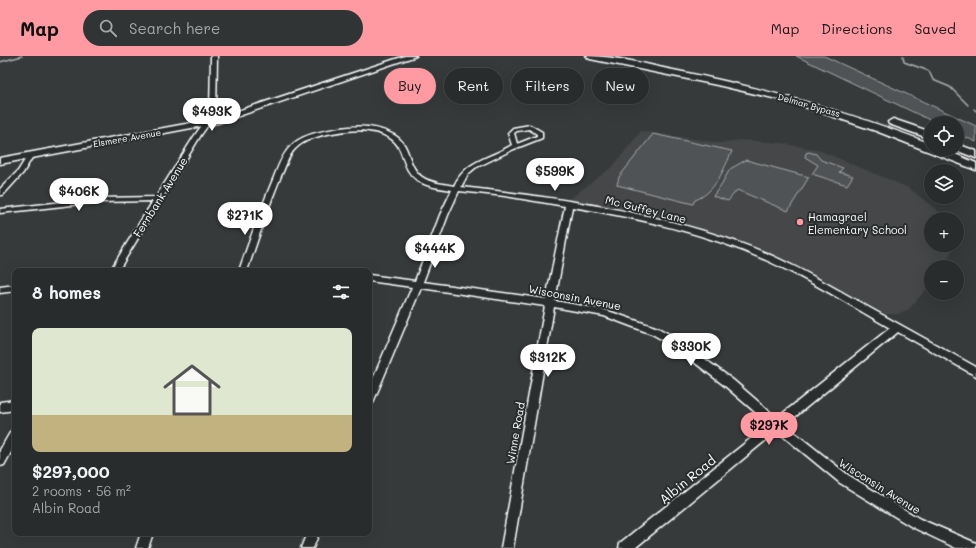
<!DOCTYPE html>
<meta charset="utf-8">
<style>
:root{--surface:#292c2c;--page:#313434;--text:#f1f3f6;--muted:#a5a7a9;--line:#454848;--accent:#ff9aa2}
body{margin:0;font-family:Mali,sans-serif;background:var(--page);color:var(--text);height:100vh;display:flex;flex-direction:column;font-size:15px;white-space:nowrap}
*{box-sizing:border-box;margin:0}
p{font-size:13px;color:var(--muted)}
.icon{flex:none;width:22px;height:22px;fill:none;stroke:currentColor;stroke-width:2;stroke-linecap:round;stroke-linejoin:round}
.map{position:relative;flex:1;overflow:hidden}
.panel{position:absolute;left:12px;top:212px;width:360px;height:268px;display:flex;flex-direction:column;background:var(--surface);border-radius:8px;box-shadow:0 4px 16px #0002,0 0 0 1px var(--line)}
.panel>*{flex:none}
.hud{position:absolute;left:384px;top:12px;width:380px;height:36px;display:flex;gap:8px}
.controls{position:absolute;left:924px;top:60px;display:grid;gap:8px}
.controls a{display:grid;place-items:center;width:40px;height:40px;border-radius:50%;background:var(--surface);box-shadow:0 4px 16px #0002,0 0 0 1px var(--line);font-size:20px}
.price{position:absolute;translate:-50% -34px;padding:0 9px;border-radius:14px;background:#fff;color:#222;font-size:13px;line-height:26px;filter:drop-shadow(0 1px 2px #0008)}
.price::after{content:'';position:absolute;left:50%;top:24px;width:12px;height:9px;margin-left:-6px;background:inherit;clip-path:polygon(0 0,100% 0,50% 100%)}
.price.active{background:var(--accent);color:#111}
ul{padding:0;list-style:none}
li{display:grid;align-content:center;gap:8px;height:212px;padding:0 20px}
li span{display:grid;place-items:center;height:124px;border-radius:8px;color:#555}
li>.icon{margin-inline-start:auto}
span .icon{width:72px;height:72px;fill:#fffc;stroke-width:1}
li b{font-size:17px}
h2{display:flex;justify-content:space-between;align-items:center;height:48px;padding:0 20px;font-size:17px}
.chip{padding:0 14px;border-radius:18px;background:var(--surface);box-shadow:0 4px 16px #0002,0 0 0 1px var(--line);font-size:14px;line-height:36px}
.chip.active{background:var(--accent);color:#111}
header{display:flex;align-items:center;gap:24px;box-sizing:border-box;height:56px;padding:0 20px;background:var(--accent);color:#111}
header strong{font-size:19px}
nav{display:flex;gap:22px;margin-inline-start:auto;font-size:14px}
.search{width:280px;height:36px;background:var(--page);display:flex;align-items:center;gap:10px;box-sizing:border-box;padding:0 14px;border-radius:22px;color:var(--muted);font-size:15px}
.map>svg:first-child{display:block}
.built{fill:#444748}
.green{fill:#505354;stroke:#a8a9aa}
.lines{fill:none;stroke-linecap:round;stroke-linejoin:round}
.stream{stroke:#adaeaf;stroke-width:1.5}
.street-casing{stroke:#fff;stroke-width:3}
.secondary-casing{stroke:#fff;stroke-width:3}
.primary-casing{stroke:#fff;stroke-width:3}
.street{fill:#2a2d2e;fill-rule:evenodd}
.secondary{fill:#2a2d2e;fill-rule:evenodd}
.primary{fill:#2a2d2e;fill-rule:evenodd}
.poi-dot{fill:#ff9aa2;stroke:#2a2d2e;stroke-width:1.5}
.labels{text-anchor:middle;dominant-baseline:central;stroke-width:4;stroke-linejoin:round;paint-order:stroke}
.far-street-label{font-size:9px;fill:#fff;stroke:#2a2d2e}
.street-label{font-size:11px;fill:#fff;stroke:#2a2d2e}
.poi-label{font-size:11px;fill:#fff;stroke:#2a2d2e;text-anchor:start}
.near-street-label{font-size:13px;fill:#fff;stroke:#2a2d2e}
</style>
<header>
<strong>Map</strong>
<div class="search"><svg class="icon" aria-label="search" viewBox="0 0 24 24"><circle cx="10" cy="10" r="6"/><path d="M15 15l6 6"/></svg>Search here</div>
<nav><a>Map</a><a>Directions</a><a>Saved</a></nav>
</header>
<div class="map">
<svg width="976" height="492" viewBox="0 0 976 492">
<rect width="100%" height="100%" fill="#373a3b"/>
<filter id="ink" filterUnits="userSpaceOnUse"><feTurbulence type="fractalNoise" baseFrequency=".025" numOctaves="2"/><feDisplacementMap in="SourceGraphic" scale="8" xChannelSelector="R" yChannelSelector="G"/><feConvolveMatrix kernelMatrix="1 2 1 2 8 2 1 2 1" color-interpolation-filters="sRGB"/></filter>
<g filter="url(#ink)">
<polygon class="built" points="641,75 720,87 740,84 782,87 821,95 909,132 937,154 946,163 931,163 931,189 955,189 944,211 931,211 931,228 909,253 898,258 885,258 803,214 768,198 679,168 589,148 567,145 613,110"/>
<g class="green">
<polygon points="796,0 824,0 976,70 976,86 957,77 957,67 936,67"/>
<path d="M653,78l79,17c-8,18 -17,42 -37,49l-2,4 -76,-19 2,-8z"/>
<polygon points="809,96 816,98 821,104 843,112 839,116 853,120 847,129 812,118 818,109 805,101 806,97"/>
<polygon points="746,104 809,121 788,155 737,134 728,145 713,140 721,129 730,113"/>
</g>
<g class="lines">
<g class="stream">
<polyline points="903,0 904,6 929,15 933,24 950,31 968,49"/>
<polyline points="0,6 22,0"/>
<polyline points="974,53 976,55"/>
</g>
<defs>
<g id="street">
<polygon points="211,0 217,0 216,58 201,79 118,215 110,215 153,145 99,146 0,157 0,153 99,142 156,141 195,79 210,58"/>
<path d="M530,69l12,7v6l-28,11 -39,19 -7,6 -7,13c102,11 219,28 314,70 32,15 62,32 93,50 36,20 72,40 108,60v9l-78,-44 -113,93 63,50 72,44 56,24v5h-20l-44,-21 -72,-44 -63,-52 -142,117h-16l1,-5 149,-119 -44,-38 -53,-41 -20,-11 -48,-18 -50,-9 -41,241h-12l44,-242 -124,-18 -47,112 -1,3 -4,1v-16l43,-101 -43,-6v-6l46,6 25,-66 12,-25c-11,-2 -26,-3 -35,-10 -17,-12 -11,-32 -27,-42 -15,-9 -34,-9 -51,-6 -14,2 -34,6 -44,17 -7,7 -10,19 -14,27 -13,31 -23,63 -34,95h-8c11,-32 22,-63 35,-94 4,-10 8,-22 16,-30 11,-13 34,-16 50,-19 18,-3 38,-2 54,7 18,10 12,30 28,42 8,6 22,7 32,9 12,-26 35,-27 58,-41l-4,-12 5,-5zM529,73l8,5v2l-20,8 -3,-11 3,-2zM459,135l46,5 60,10 -19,93 -123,-17 25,-67zM572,151c67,11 133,26 196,54 42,19 82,44 122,67l-113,90 -44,-38 -55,-41 -20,-11 -53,-18 -50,-9z"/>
<polygon points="30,98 33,100 23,117 3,139 0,139 0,133 18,115 28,99"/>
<polygon points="15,229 15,235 0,237 0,231"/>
<polygon points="15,344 15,354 0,356 0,346"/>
<polygon points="15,374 15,389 4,409 0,410 0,394 11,375"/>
<polygon points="141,477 153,477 148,492 136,492"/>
<polygon points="307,477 319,477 313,492 301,492"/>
</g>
<polygon id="secondary" points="405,0 416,0 218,67 0,108 0,102 213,63"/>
<g id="primary">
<path d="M586,0c31,0 62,9 92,15 88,18 169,40 253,73v5h12l33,14v7l-100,-39 -86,-29 -73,-17 -127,-26z"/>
<polygon points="893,63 931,76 931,83 889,68 888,66"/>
<polygon points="957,88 976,95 976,102 953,93 957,93"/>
</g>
</defs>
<use href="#street" class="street-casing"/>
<use href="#secondary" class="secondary-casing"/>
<use href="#primary" class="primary-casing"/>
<use href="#street" class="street"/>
<use href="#secondary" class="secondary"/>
<use href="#primary" class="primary"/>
</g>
</g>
<circle class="poi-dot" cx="800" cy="166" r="4"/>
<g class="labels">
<g class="far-street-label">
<text transform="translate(809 49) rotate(16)">Delmar Bypass</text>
<text transform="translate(127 82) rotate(-10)">Elsmere Avenue</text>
</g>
<g class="street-label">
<text transform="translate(160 141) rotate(-58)">Fernbank Avenue</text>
<text transform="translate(646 153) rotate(14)">Mc Guffey Lane</text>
<text transform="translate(575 241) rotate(11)">Wisconsin Avenue</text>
<text transform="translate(515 377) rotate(-80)">Winne Road</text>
<text transform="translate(880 430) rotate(32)">Wisconsin Avenue</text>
</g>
<g class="poi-label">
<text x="808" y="160">Hamagrael<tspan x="808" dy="13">Elementary School</tspan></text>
</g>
<g class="near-street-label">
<text transform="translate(687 423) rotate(-39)">Albin Road</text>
</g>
</g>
</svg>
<div class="controls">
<a><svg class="icon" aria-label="locate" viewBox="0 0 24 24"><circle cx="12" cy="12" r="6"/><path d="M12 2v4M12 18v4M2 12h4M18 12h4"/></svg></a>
<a><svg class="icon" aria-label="layers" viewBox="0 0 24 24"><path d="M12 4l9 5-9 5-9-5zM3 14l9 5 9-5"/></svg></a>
<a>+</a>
<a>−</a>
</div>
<b class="price" style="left:212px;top:76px">$493K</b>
<b class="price" style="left:555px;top:136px">$599K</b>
<b class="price" style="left:79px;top:156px">$406K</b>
<b class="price" style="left:245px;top:180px">$271K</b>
<b class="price" style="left:435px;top:213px">$444K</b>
<b class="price" style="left:691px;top:311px">$330K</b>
<b class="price" style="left:548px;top:322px">$312K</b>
<b class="price active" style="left:769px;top:390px">$297K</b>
<div class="hud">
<a class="chip active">Buy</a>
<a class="chip">Rent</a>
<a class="chip">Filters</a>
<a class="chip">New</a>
</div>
<section class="panel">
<h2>8 homes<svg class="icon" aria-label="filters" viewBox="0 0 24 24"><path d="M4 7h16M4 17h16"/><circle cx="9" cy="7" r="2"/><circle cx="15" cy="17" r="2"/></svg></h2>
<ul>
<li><span style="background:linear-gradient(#dfe7d0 70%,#c2b280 0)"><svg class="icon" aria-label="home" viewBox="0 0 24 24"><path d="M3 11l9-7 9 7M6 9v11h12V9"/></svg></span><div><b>$297,000</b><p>2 rooms · 56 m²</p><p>Albin Road</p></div></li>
</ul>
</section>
</div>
